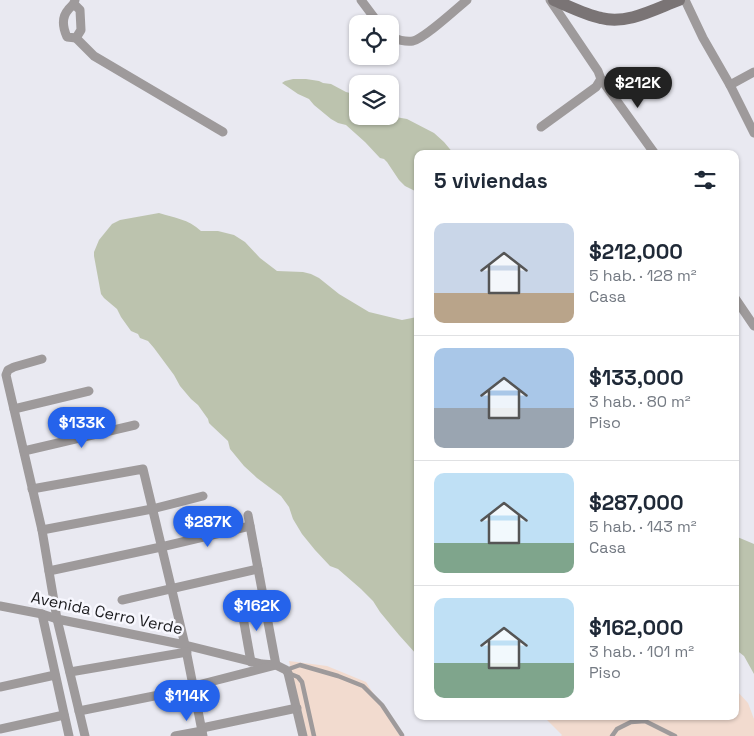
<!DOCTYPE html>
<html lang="es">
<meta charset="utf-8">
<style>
:root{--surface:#fff;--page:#f6f6f7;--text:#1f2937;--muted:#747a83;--line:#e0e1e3;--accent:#2563eb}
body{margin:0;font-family:"Space Grotesk",sans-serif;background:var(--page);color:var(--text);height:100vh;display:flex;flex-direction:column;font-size:19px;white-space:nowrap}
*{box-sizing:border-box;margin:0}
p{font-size:16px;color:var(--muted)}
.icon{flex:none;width:28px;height:28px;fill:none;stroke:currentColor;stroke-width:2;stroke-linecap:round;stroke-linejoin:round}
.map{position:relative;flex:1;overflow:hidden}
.sheet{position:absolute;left:414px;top:150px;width:325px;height:570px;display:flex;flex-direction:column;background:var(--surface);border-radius:10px;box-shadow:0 1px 4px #0004}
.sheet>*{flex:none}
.fabs{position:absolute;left:349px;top:15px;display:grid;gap:10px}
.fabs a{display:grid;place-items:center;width:50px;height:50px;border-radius:10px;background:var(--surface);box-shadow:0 1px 4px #0004;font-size:25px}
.price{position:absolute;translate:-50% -42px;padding:0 11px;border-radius:18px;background:var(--accent);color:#fff;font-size:16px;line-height:32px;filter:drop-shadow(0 1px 2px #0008)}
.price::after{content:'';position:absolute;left:50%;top:30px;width:15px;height:11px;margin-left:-8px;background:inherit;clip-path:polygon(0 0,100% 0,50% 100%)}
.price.selected{background:#222;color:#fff}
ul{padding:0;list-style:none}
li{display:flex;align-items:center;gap:15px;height:125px;padding:0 20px}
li+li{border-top:1px solid var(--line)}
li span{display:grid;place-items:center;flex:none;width:140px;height:100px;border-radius:10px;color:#555}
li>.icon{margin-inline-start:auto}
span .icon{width:60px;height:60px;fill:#fffc;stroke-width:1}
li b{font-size:21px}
h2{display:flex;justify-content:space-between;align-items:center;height:60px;padding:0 20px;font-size:21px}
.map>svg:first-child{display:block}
.industrial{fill:#f2dbcf}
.green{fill:#bcc3ae}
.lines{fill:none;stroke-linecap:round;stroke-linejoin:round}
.lane{stroke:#9e9a9b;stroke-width:4.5}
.street{stroke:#9e9a9b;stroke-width:9}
.secondary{stroke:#7a7475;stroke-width:12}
.labels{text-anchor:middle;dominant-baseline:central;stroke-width:5;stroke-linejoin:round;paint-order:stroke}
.street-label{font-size:16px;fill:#1b1b1e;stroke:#f7f7fe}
</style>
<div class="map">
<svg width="754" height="736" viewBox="0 0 754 736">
<rect width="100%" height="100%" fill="#e9e9f1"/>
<g class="industrial">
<polygon points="289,661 327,666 366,682 400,736 305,736"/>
<polygon points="735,689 748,703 754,719 754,736 561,736 562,735 543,716 735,716"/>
</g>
<g class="green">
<polygon points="293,79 306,79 319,81 323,83 331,84 346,92 350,93 354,95 357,100 358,116 390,116 407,119 434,133 444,142 454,154 418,154 417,192 405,186 399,180 387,162 384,159 380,158 365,142 346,125 338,123 331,119 314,105 309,99 298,94 282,83 285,81"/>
<path d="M159,213c16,5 29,6 42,18h17l16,4 11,7 15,16 17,13 26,1 8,2 8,4 20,16 30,18 33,8 15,-3v338l-18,-20 -19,-23 -7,-11 -12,-12 -23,-20 -8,-3 -15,-16 -13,-16 -9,-15 -4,-12 -8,-11 -24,-18 -13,-12 -14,-17 -2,-8 -16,-15 -3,-3 -1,-4 -10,-14 -7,-6 -11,-13 -6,-11 -20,-27 -6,-7 -8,-3 -2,-4 -7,-3 -10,-14 -4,-8 -13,-11 -3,-4 -7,-38v-4l5,-12 13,-16 8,-4z"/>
<polygon points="735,536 754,544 754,674 744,656 735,649"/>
</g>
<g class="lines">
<g class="lane">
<polyline points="286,670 300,665 338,676 363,686 382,705 402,735"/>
<polyline points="288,673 298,677 302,682 314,736"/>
<polyline points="612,736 617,729 631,722 645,721 675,736"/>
</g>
<g class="street">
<polyline points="361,0 379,24"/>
<polyline points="550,0 598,71 601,79 655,154"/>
<polyline points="685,0 703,38 730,85 754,133"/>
<path d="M74,4l6,6 1,20 -5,8 -9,-1c-4,-9 -6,-19 1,-27 3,-4 6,-5 7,-10"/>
<path d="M390,36c6,4 16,6 23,5 12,-3 43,-32 54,-41"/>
<polyline points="76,38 94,56 223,132"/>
<polyline points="730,85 754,72"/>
<polyline points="541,127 596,87 601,79"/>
<polyline points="735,298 754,326"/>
<polyline points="42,359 14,367 8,370 6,375 42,530 57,619 85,736"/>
<polyline points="14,409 89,391"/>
<polyline points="24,451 135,425"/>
<polyline points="32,489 143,469 185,645 203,736"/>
<polyline points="42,530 152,509 203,496"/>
<polyline points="49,571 161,547 250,526"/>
<polyline points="122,600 258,569"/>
<polyline points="0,606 42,614 57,619 185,645 262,664 276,665 286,670 288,673 303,736"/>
<polyline points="241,606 251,662"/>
<polyline points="42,614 69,736"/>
<polyline points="70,672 187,652"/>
<polyline points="194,686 276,665 248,515"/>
<polyline points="0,687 55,675"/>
<polyline points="79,711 194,688"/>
<polyline points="202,728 297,708"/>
<polyline points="0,729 64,715"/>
<polyline points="175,736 202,731"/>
</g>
<path class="secondary" d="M554,0c14,6 32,15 47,18 26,7 54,-9 78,-18"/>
</g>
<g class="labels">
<g class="street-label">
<text transform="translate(107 613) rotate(12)">Avenida Cerro Verde</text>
</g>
</g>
</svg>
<div class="fabs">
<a><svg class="icon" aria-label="locate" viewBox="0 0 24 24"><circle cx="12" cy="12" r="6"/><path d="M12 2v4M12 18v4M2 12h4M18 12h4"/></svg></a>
<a><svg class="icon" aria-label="layers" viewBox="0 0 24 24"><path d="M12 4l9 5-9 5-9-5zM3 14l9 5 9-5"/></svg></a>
</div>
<b class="price selected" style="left:638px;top:109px">$212K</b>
<b class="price" style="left:82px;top:449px">$133K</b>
<b class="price" style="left:208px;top:548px">$287K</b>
<b class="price" style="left:257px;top:632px">$162K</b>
<b class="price" style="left:187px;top:722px">$114K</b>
<section class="sheet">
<h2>5 viviendas<svg class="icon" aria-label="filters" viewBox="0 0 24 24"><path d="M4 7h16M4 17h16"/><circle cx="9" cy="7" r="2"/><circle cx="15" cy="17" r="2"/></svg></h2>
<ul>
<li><span style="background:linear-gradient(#c9d6e8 70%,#b9a48a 0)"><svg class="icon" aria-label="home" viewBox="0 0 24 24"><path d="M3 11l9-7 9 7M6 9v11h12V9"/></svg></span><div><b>$212,000</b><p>5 hab. · 128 m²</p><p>Casa</p></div></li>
<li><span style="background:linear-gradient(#a9c7e8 60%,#9aa5b1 0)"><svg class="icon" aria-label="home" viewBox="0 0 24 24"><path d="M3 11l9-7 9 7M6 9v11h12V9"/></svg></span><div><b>$133,000</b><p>3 hab. · 80 m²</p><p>Piso</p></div></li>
<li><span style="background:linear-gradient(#bfe0f5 70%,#7fa58c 0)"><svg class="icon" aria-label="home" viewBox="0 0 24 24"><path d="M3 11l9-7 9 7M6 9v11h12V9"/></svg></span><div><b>$287,000</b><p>5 hab. · 143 m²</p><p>Casa</p></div></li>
<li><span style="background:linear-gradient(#bfe0f5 65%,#7fa58c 0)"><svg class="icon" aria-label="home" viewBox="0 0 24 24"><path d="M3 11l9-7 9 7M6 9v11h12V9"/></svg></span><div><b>$162,000</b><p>3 hab. · 101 m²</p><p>Piso</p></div></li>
</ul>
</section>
</div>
